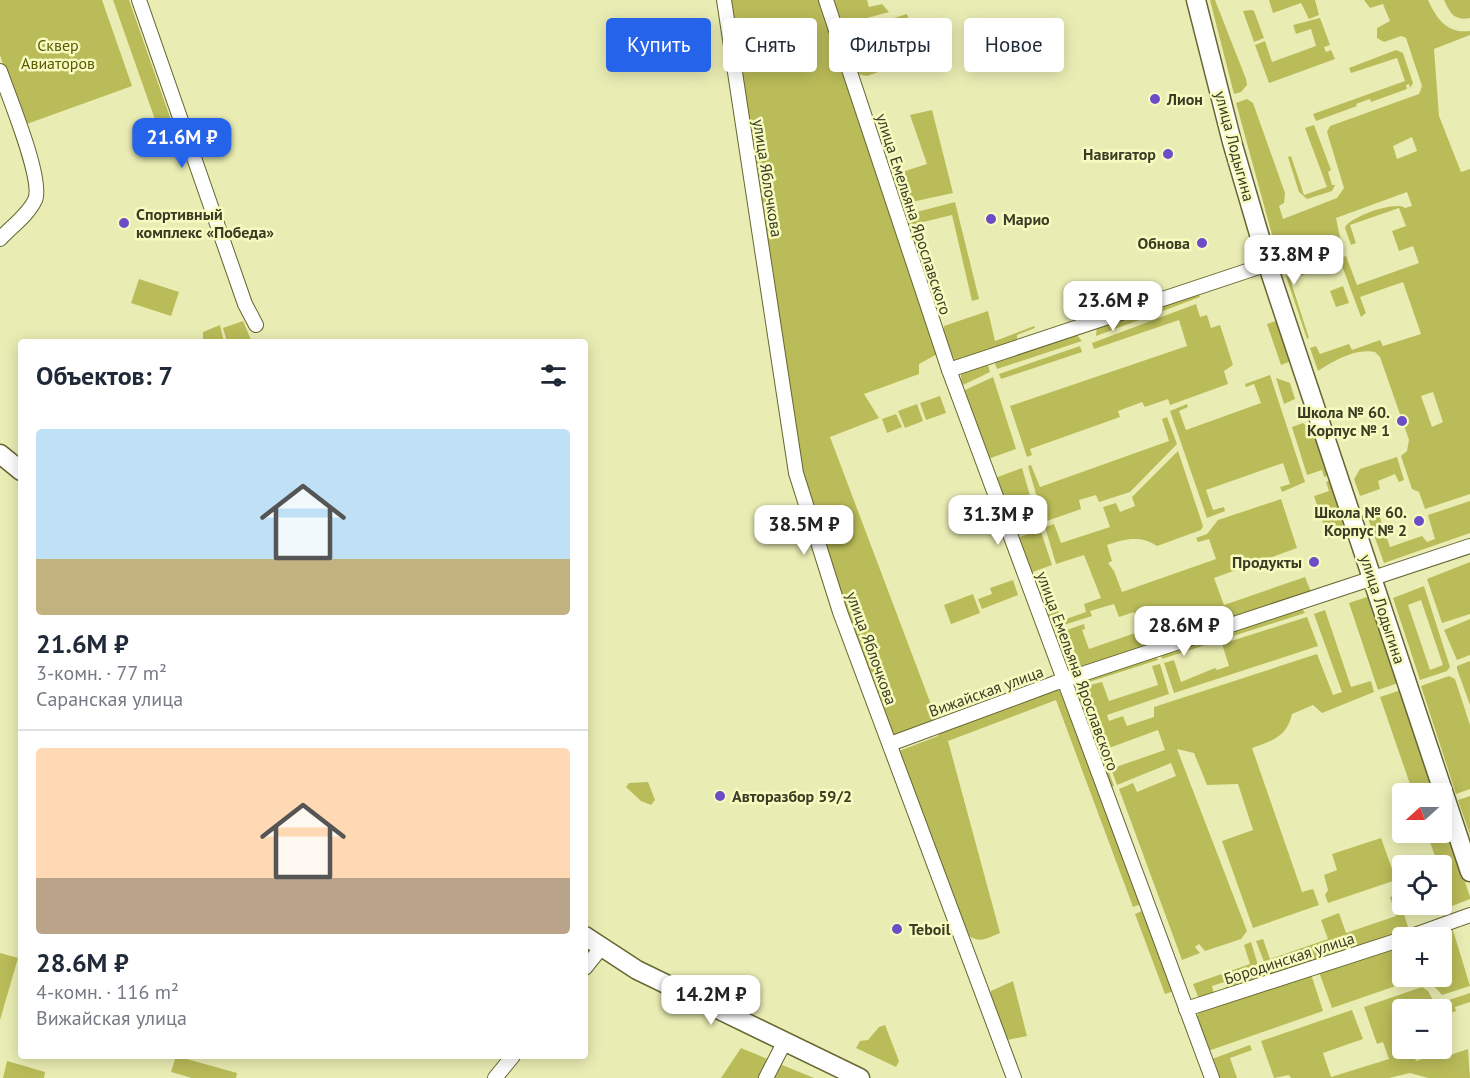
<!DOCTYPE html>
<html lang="ru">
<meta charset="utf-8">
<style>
:root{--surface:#fff;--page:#f2f2f3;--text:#1f2937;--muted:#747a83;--line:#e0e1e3;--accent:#2563eb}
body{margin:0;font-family:"PT Sans",sans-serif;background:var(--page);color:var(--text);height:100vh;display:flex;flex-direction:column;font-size:22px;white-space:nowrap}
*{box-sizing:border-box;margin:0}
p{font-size:20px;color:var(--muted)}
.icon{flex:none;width:33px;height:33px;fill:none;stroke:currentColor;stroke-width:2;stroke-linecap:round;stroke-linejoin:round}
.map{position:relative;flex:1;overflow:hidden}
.side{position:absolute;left:18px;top:339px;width:570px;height:720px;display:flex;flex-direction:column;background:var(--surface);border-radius:6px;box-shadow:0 3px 15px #0003}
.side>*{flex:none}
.top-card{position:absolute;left:606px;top:18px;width:570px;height:54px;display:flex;gap:12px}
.needle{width:39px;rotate:249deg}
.tools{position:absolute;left:1392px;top:783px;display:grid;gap:12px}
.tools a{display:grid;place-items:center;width:60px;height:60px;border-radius:6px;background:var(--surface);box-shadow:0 3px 15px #0003;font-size:30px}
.price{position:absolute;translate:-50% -51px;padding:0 14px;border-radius:12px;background:#fff;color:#222;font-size:20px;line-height:39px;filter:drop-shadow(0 2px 3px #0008)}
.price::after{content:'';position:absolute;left:50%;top:36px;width:18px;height:14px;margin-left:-9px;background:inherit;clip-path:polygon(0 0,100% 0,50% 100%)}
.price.active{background:var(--accent);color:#fff}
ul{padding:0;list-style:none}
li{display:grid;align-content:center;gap:12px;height:318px;padding:0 18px}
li+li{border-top:2px solid var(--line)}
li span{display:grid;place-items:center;height:186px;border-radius:6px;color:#555}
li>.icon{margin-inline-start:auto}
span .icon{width:108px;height:108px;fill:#fffc;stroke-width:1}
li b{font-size:26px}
h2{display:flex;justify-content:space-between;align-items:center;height:72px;padding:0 18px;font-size:26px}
.chip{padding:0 21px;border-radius:6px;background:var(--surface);box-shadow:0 3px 15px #0003;font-size:21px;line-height:54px}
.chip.active{background:var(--accent);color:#fff}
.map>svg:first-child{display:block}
.green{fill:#babc59;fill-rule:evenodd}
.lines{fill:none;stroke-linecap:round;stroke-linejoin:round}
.minor-casing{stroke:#656631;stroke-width:16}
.major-casing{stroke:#656631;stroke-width:21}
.minor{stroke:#fff;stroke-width:14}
.major{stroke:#fff;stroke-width:18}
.poi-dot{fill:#6c4dc7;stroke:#f7fbc0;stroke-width:2}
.labels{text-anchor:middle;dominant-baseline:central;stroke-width:5;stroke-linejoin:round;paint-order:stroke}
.park-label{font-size:16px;fill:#5a5b03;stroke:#f7fbc0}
.poi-label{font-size:16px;font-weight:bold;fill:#3b3c25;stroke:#f7fbc0;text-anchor:start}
.street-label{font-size:16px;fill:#3b3c25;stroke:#f7fbc0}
</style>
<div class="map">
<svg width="1470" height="1078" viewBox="0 0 1470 1078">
<rect width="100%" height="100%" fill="#eaedb3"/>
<g class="green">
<polygon points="0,0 102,0 132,86 24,125 0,55"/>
<polygon points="113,0 129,0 179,143 165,148"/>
<polygon points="730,0 821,0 939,353 919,364 919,374 864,394 879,418 830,437 938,723 895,735 891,733 845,611 798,457"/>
<polygon points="832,0 867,0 869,7 882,4 889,12 841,25"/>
<polygon points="1210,0 1215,0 1246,79 1247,85 1241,92 1234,94"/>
<polygon points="1269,0 1315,0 1319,15 1309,19 1301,3 1273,13"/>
<path d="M1364,0h64c8,18 19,34 42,31v4l-36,14 5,67 22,56 9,-3v325l-45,15 -6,-17 -7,-3 -11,-33 6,-5 2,-11 -29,-83 -5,-5c-19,-4 -42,9 -57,19l-8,-23 6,-2 4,8 29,-10 3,6 28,-10 3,6 38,-12 -18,-52 -43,15 6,16 -5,4 -20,-54 -51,16 19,59 -2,1 -21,-63 60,-20 11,29 62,-22 -6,-17 -14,5 -7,-20 14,-5 -7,-18 -49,17 6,18 -5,2 -6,-17c3,-11 52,-28 60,-20l7,-2 -5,-14 -71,26 5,24 -6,8 -18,6 -10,-18 -15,5 5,16 -3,5 -9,3 -4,-3 -7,-22 -38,-139 11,-4 6,4 32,90 -1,10 -5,3 4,13 54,-21 7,-10 -17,-56 3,-6 89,-32 3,-8 -16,-48 -5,-2 -17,6 -7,-4v-10l13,-7 -7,-17 -13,4zM1412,137l5,14 -20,8 -4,-13zM1433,392l10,30 -11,5 -11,-31z"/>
<path d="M1444,0h26v18c-16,3 -20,-5 -26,-18z"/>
<polygon points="1251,10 1254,11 1264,38 1254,42 1243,11"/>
<polygon points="907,14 919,60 913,62 904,54 887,59 884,70 867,76 857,74 845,37 846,33"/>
<polygon points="1320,18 1330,45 1324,47 1326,52 1331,50 1335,59 1269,83 1255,45 1265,41 1272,62 1316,46 1311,29 1296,34 1293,25"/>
<polygon points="1396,50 1403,53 1413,83 1410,88 1409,84 1406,85 1407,89 1371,102 1370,99 1356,104 1357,106 1316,121 1313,114 1405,81 1397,58 1351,73 1349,68"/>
<polygon points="932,110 953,193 907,203 898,197 892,179 896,174 927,164 910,115"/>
<polygon points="1314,125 1331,170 1328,172 1332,185 1335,185 1332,191 1307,199 1299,192 1288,157 1291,156 1304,195 1327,187 1305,128"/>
<polygon points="955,202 979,299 972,301 952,215 919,223 924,242 914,247 906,221 913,213"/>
<polygon points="139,279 179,292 171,316 131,303"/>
<polygon points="1343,286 1349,303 1336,307 1330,291"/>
<polygon points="1198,292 1200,297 1096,336 1097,325"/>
<polygon points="1196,304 1200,317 1207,315 1211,328 1220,325 1233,365 1224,371 1228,384 1170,405 1168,399 1145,407 1142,402 1118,411 1120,417 1030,449 1032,455 1027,457 1010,406 1187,346 1179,320 1094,349 1092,343"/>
<polygon points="988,311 995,341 1034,326 1035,328 1017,335 1017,344 955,362 943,332 944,326"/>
<polygon points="1278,320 1291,361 1281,365 1267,324"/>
<polygon points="243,321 252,342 227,342 223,328"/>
<polygon points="220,325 224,342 203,342 203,332"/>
<polygon points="1075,333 1082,341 997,369 994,360"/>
<polygon points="1080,346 1082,352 1001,379 999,374"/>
<polygon points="987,362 990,372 961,386 961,373"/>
<polygon points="1270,375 1305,482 1282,492 1280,487 1290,484 1283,463 1206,490 1213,510 1224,507 1225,511 1207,518 1170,411 1187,404 1188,407 1179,411 1186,430 1261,403 1254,384 1246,387 1245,384"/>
<polygon points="993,377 1016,449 988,459 963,391"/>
<polygon points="1276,378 1290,383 1295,399 1284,404"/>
<polygon points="940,396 946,413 926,420 920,403"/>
<polygon points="917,404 923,421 905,428 898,411"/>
<polygon points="896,414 902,427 887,433 882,419"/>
<polygon points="1167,417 1177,444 1130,492 1099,502 1096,495 1079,500 1081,509 1044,522 1028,466 1031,465 1040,487 1169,441 1162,419"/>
<polygon points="1303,423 1315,433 1330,475 1324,477 1322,470 1307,475 1292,427"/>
<path d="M1178,451l25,75 -2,4 -44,16c-17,-11 -32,-7 -50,-1l5,16 -4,2 6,8 8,21 94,-33 -7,-20 -11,3 -2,-4 11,-4 11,-14 63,-21 16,49 -83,30 10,27 81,-28 7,17 -231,77 -14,-41 17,-6 1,5 -3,1 7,19 52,-18 -7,-19 -15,5 -5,-13 -24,7 2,5 -41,13 -2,-4 37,-13 -2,-8 17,-6 -17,-43 -28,9 -11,-37 9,-3 7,19 49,-16 -7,-20 13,-4 4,9 15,-6 -3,-9z"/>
<polygon points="1397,457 1404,480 1399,482 1395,474 1378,481 1380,489 1360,496 1354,479 1360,469"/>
<polygon points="1022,468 1038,523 1015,532 995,478"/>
<polygon points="1331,480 1348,532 1328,539 1314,496 1329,491 1326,482"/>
<polygon points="1470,501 1470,533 1384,563 1365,510 1376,506 1390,547 1422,536 1427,542 1435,539 1428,515"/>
<polygon points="1040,529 1052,565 1030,573 1018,538"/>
<polygon points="1470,562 1470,614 1442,623 1427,579"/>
<polygon points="1013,580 1018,595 982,609 978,599 992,594 990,588"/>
<polygon points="1047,582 1059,613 1046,617 1035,587"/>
<path d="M1424,586l26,81 -3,4 -27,9 -27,-82zM1421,600l22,65 -13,5 -22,-65z"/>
<polygon points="973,594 980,613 951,624 944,605"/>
<polygon points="1370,596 1398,683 1378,690 1349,603"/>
<polygon points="1302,609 1305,613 1162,659 1160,654"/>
<path d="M1325,610l26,77 20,-6 3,11 -52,21 -9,-8 -21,9c-5,23 -20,27 -40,34l50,144 11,-3 6,16 -66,23 -31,-87 31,-11 -15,-46 -31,1 -13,-32 -17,-4 70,182 -6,8 -36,12 -6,-7 -4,3 5,6 -18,7 -63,-171 14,-6 4,9 39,-16 -5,-13 -54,22 -35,-95 4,-4 16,-4 7,19 49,-16 -6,-19 8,-2 9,30 -62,21 2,6 14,-5 4,10 27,-9v-10l163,-53 16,41 9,-3 -28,-78zM1158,730l7,20 -49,17 -7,-19z"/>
<polygon points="1307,617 1318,646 1174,693 1164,663 1174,660 1181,682 1215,668 1217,670 1229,666 1222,644"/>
<polygon points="1470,619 1470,655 1457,660 1444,630"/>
<polygon points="1064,632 1078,672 1069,674 1053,636"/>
<polygon points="1156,655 1158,660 1089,682 1087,678"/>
<polygon points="1470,661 1470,705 1457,669 1457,666"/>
<polygon points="1449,676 1455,679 1470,725 1470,789 1456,794 1421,686"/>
<path d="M1059,689l82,215 -8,3 -77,-207 -108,41 52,192c-12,5 -21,11 -32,2l-69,-184 39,-15 2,-4z"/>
<polygon points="1079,690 1114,786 1109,788 1074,691"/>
<polygon points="1401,690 1436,793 1413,793 1380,697"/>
<polygon points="648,782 655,800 651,805 641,801 626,787 629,783"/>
<polygon points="1470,796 1470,835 1458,800"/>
<polygon points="1442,811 1470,897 1470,899 1452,906 1442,876 1442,866 1438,865 1427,833 1442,832"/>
<polygon points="1381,838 1396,880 1328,903 1325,895 1328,890 1324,875 1337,870 1332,854"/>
<polygon points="1393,896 1400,901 1409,930 1272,975 1268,972 1256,941 1263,939 1270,959 1328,939 1321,920 1339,913 1346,933 1396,916 1390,897"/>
<polygon points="1144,910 1174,991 1165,994 1135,914"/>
<path d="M1452,927l18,59 -28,9c-10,-12 -16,-16 -32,-14l-78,27 -13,-36 83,-28v32h40v-38l-20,-1z"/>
<polygon points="1251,942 1262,978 1227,990 1224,982 1212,986 1214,995 1199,999 1193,984 1250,964 1244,945"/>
<polygon points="0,953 18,958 0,1020"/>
<polygon points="1311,974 1323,1011 1208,1051 1196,1019 1199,1012"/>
<polygon points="1013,981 1027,1036 1007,1040 991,998 991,991"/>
<polygon points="1422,987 1428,991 1438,1009 1427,1009 1423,1000 1397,1015 1402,1028 1402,1048 1411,1049 1416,1061 1440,1053 1447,1056 1468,1049 1470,1078 1428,1078 1410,1073 1389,1078 1291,1078 1289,1075 1274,1078 1261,1041 1352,1010 1363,1039 1323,1053 1331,1077 1389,1059 1383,1042 1377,1044 1364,1007"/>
<polygon points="1470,993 1470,1002 1455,1007 1456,1011 1448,1014 1443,1002"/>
<polygon points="885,1025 899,1061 896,1067 856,1048 860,1041 868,1040 879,1027"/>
<polygon points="1250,1045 1252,1050 1230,1058 1237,1078 1219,1078 1212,1059"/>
<polygon points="741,1048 814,1078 721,1078"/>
<polygon points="176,1056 237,1073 236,1078 192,1078 171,1072"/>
<polygon points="7,1061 45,1072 44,1078 3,1078"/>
</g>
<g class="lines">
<defs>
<g id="minor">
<polyline points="139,0 245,304 256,325"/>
<polyline points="724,0 796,473 840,612 1014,1078"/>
<polyline points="826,0 949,370 1212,1078"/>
<path d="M0,71c8,24 44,109 35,129 -7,15 -24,27 -35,39"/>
<polyline points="949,370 1268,264"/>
<polyline points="890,744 1055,683 1470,546"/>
<polyline points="1406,938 1470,915"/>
<polyline points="585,968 601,948"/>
<polyline points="1186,1009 1402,939"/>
<polyline points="495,1078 513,1056"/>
<polyline points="766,1078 785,1041"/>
</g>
<g id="major">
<polyline points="1196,0 1232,142 1271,275 1470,872"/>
<polyline points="0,454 21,471"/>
<polyline points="585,936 637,970 860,1078"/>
</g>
</defs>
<use href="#minor" class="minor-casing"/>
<use href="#major" class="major-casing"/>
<use href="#minor" class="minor"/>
<use href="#major" class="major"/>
</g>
<g class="poi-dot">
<circle cx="1155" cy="99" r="6"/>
<circle cx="1168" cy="154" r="6"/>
<circle cx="991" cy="219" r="6"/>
<circle cx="124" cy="223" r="6"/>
<circle cx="1202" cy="243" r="6"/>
<circle cx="1402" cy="421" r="6"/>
<circle cx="1419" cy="521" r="6"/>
<circle cx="1314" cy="562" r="6"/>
<circle cx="720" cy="796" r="6"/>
<circle cx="897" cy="929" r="6"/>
</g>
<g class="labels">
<g class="park-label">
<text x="58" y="45">Сквер<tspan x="58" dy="18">Авиаторов</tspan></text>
</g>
<g class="poi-label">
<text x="1167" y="99">Лион</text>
<text x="1156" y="154" text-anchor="end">Навигатор</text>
<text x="136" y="214">Спортивный<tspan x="136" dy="18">комплекс «Победа»</tspan></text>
<text x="1003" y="219">Марио</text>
<text x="1190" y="243" text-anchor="end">Обнова</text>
<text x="1390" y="412" text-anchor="end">Школа № 60.<tspan x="1390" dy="18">Корпус № 1</tspan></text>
<text x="1407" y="512" text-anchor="end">Школа № 60.<tspan x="1407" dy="18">Корпус № 2</tspan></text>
<text x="1302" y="562" text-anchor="end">Продукты</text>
<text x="732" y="796">Авторазбор 59/2</text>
<text x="909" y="929">Teboil</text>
</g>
<g class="street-label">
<text transform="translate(1235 146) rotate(75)">улица Лодыгина</text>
<text transform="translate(768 178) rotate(81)">улица Яблочкова</text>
<text transform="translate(914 214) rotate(72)">улица Емельяна Ярославского</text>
<text transform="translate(1383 609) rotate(72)">улица Лодыгина</text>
<text transform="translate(872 648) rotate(70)">улица Яблочкова</text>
<text transform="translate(1078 671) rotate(70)">улица Емельяна Ярославского</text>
<text transform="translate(986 691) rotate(-20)">Вижайская улица</text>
<text transform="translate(1289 958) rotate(-18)">Бородинская улица</text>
</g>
</g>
</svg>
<div class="tools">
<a><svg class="needle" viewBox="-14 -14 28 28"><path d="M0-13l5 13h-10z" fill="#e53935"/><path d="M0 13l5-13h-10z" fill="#747a83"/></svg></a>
<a><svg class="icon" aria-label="locate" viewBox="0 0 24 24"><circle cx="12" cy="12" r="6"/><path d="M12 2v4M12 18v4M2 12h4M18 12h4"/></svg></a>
<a>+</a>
<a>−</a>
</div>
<b class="price active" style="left:182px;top:169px">21.6M ₽</b>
<b class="price" style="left:1294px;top:286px">33.8M ₽</b>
<b class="price" style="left:1113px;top:332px">23.6M ₽</b>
<b class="price" style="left:998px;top:546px">31.3M ₽</b>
<b class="price" style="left:804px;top:556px">38.5M ₽</b>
<b class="price" style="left:1184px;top:657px">28.6M ₽</b>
<b class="price" style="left:711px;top:1026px">14.2M ₽</b>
<div class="top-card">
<a class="chip active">Купить</a>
<a class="chip">Снять</a>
<a class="chip">Фильтры</a>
<a class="chip">Новое</a>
</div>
<section class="side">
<h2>Объектов: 7<svg class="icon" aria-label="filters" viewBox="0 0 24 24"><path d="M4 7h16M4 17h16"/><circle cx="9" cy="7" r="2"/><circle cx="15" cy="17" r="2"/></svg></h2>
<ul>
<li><span style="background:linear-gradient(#bfe0f5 70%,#c2b280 0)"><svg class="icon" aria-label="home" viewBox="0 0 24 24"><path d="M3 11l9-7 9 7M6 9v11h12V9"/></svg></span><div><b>21.6M ₽</b><p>3-комн. · 77 m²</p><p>Саранская улица</p></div></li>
<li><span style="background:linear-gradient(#ffd9b3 70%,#b9a48a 0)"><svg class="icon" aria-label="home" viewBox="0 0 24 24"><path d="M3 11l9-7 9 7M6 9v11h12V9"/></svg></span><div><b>28.6M ₽</b><p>4-комн. · 116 m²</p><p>Вижайская улица</p></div></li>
</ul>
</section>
</div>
